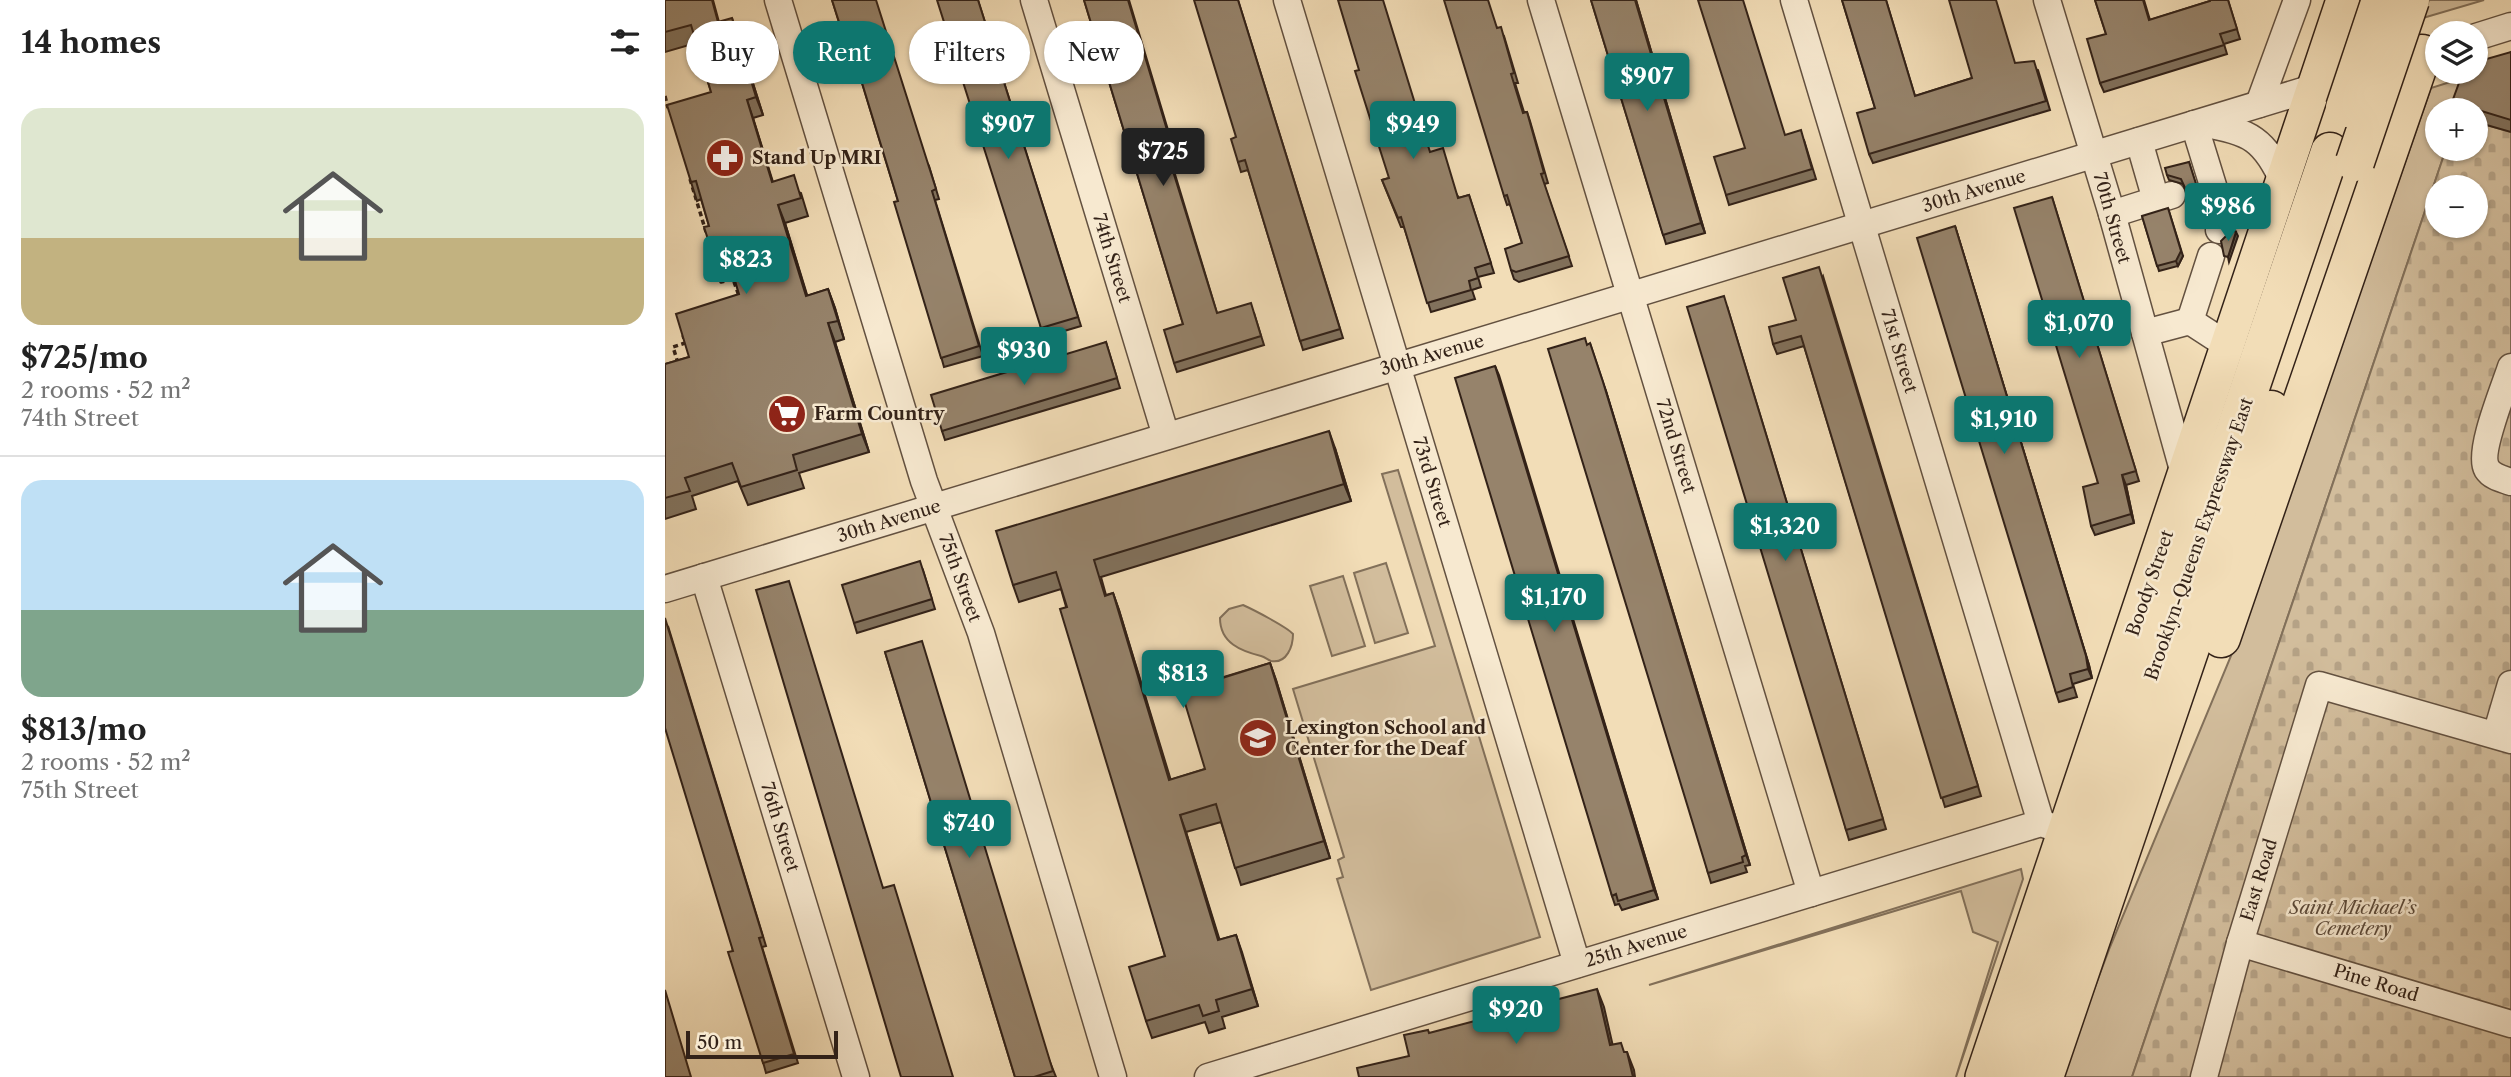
<!DOCTYPE html>
<meta charset="utf-8">
<style>
:root{--surface:#fff;--page:#f2f2f2;--text:#222;--muted:#767676;--line:#e0e0e0;--accent:#0f766e}
body{margin:0;font-family:"Libre Caslon Text",serif;background:var(--page);color:var(--text);height:100vh;display:flex;flex-direction:column;font-size:26px;white-space:nowrap}
*{box-sizing:border-box;margin:0}
p{font-size:23px;color:var(--muted)}
.icon{flex:none;width:38px;height:38px;fill:none;stroke:currentColor;stroke-width:2;stroke-linecap:round;stroke-linejoin:round}
.map{position:relative;flex:1;overflow:hidden}
.drawer{display:flex;flex-direction:column;background:var(--surface);width:665px}
.drawer>*{flex:none}
.guide{position:absolute;left:21px;top:21px;width:665px;height:63px;display:flex;gap:14px}
.fabs{position:absolute;left:1760px;top:21px;display:grid;gap:14px}
.fabs a{display:grid;place-items:center;width:63px;height:63px;border-radius:50%;background:var(--surface);box-shadow:0 2px 5px #0004;font-size:35px}
.scale{position:absolute;left:21px;bottom:18px;width:152px;box-sizing:border-box;padding-left:7px;border:4px solid #332218;border-top:0;font-size:19px;line-height:24px;white-space:nowrap;color:#332218;-webkit-text-stroke:5px #f7e9d0;paint-order:stroke}
.price{position:absolute;translate:-50% -60px;padding:0 16px;border-radius:7px;background:var(--accent);color:#fff;font-size:23px;line-height:46px;filter:drop-shadow(0 2px 4px #0008)}
.price::after{content:'';position:absolute;left:50%;top:42px;width:21px;height:16px;margin-left:-10px;background:inherit;clip-path:polygon(0 0,100% 0,50% 100%)}
.price.selected{background:#222;color:#fff}
ul{padding:0;list-style:none}
li{display:grid;align-content:center;gap:14px;height:371px;padding:0 21px}
li+li{border-top:2px solid var(--line)}
li span{display:grid;place-items:center;height:217px;border-radius:21px;color:#555}
li>.icon{margin-inline-start:auto}
span .icon{width:126px;height:126px;fill:#fffc;stroke-width:1}
li b{font-size:30px}
h2{display:flex;justify-content:space-between;align-items:center;height:84px;padding:0 21px;font-size:30px}
.pill{padding:0 24px;border-radius:32px;background:var(--surface);box-shadow:0 2px 5px #0004;font-size:24px;line-height:63px}
.pill.selected{background:var(--accent);color:#fff}
main{display:flex;flex:1;min-height:0}
.map>svg:first-child{display:block}
.green{fill:#d2bd9c;stroke:#82705a;stroke-width:2}
.cemetery{fill:url(#cemetery-stones);stroke:#82705a;stroke-width:2;fill-rule:evenodd}
.lines{fill:none;stroke-linecap:round;stroke-linejoin:round}
.minor-casing{stroke:#635140;stroke-width:29}
.major-casing{stroke:#332218;stroke-width:36}
.highway-casing{stroke:#332218;stroke-width:41}
.path{stroke:#332218;stroke-width:3.5;stroke-dasharray:5 3.5;stroke-linecap:butt}
.minor{stroke:#f7e9d0;stroke-width:26}
.major{stroke:#f2ddb7;stroke-width:33}
.highway{stroke:#f2ddb7;stroke-width:38}
.highway-bridge-casing{stroke:#332218;stroke-width:41;stroke-linecap:butt}
.highway-bridge{stroke:#f2ddb7;stroke-width:38}
.wall{fill:#81715c;stroke:#332218;stroke-width:2}
.shaded-wall{fill:#695c4b;stroke:#332218;stroke-width:2}
.building{fill:#96836b;stroke:#332218;stroke-width:2}
.labels{text-anchor:middle;dominant-baseline:central;stroke-width:5;stroke-linejoin:round;paint-order:stroke}
.poi-label{font-size:18px;font-weight:bold;fill:#332218;stroke:#f7e9d0;text-anchor:start}
.street-label{font-size:18px;fill:#332218;stroke:#f7e9d0}
.park-label{font-size:18px;font-style:italic;fill:#5b4939;stroke:#f7e9d0}
</style>
<main>
<section class="drawer">
<h2>14 homes<svg class="icon" aria-label="filters" viewBox="0 0 24 24"><path d="M4 7h16M4 17h16"/><circle cx="9" cy="7" r="2"/><circle cx="15" cy="17" r="2"/></svg></h2>
<ul>
<li><span style="background:linear-gradient(#dfe7d0 60%,#c2b280 0)"><svg class="icon" aria-label="home" viewBox="0 0 24 24"><path d="M3 11l9-7 9 7M6 9v11h12V9"/></svg></span><div><b>$725/mo</b><p>2 rooms · 52 m²</p><p>74th Street</p></div></li>
<li><span style="background:linear-gradient(#bfe0f5 60%,#7fa58c 0)"><svg class="icon" aria-label="home" viewBox="0 0 24 24"><path d="M3 11l9-7 9 7M6 9v11h12V9"/></svg></span><div><b>$813/mo</b><p>2 rooms · 52 m²</p><p>75th Street</p></div></li>
</ul>
</section>
<div class="map">
<svg width="1846" height="1077" viewBox="0 0 1846 1077">
<defs>
<pattern id="cemetery-stones" width="16" height="16" patternUnits="userSpaceOnUse" patternTransform="scale(1.75)"><rect width="16" height="16" fill="#d2bd9c"/><path d="M2 7V4a2 2 0 0 1 4 0v3zM10 15v-3a2 2 0 0 1 4 0v3z" fill="#b5a286"/></pattern>
</defs>
<rect width="100%" height="100%" fill="#f2ddb7"/>
<filter id="stains"><feTurbulence type="fractalNoise" baseFrequency=".00286" numOctaves="4"/><feColorMatrix values="0 0 0 0 .2 0 0 0 0 .09 0 0 0 0 .02 0 0 0 .5 -.17"/></filter>
<radialGradient id="worn" r=".72"><stop offset=".6" stop-color="#630" stop-opacity="0"/><stop offset="1" stop-color="#630" stop-opacity=".3"/></radialGradient>
<g class="green">
<polygon points="1764,0 1819,0 1758,18"/>
<polygon points="1798,78 1793,110 1773,110 1773,149 1781,149 1467,1077 1396,1077 1445,947 1578,627 1766,88"/>
<polygon points="733,470 875,937 706,990 672,879 678,877 673,860 679,857 628,689 770,646 717,474"/>
<polygon points="721,563 743,633 710,643 689,573"/>
<polygon points="678,576 700,646 667,656 645,586"/>
<path d="M578,605c11,5 44,22 50,29 0,12 -6,30 -22,27 -3,-1 -6,-4 -10,-5 -20,-5 -41,-13 -41,-38l9,-9z"/>
<polygon points="1356,869 1358,879 1291,1077 1333,942 1308,932 1296,891 984,985"/>
</g>
<path class="cemetery" d="M1811,122l35,10v945h-379l314,-928h30zM1773,187h38v39h-38z"/>
<g class="lines">
<defs>
<g id="minor">
<polyline points="113,0 259,481 316,633 448,1077"/>
<polyline points="369,0 501,436"/>
<polyline points="622,0 912,964"/>
<polyline points="876,0 1146,893"/>
<polyline points="1129,0 1376,823"/>
<polyline points="1382,0 1447,214 1520,477"/>
<polyline points="1811,37 1846,26"/>
<polyline points="1594,104 1632,0"/>
<polyline points="1529,124 1558,218 1554,230"/>
<path d="M1539,124c46,7 61,16 80,59"/>
<polyline points="1474,141 1491,200"/>
<polyline points="1447,214 1507,195"/>
<polyline points="1525,321 1546,256"/>
<polyline points="1480,333 1525,321 1565,347"/>
<path d="M1846,367c-6,19 -34,86 -24,102 5,8 16,10 24,13"/>
<polyline points="39,577 191,1077"/>
<polyline points="0,589 1664,83"/>
<polyline points="1831,735 1846,684"/>
<polyline points="1575,943 1846,1024"/>
<polyline points="543,1077 1376,823 1399,831"/>
<polyline points="1539,1077 1575,943 1654,685 1846,740"/>
</g>
<polyline id="major" points="1317,1077 1678,0"/>
<g id="highway">
<polyline points="1556,638 1757,54"/>
<polyline points="1347,1077 1412,897 1665,152"/>
<polyline points="1379,1077 1606,410"/>
</g>
</defs>
<use href="#minor" class="minor-casing"/>
<use href="#major" class="major-casing"/>
<use href="#highway" class="highway-casing"/>
<g class="path">
<polyline points="0,96 3,108"/>
<polyline points="25,179 41,232"/>
<polyline points="48,256 56,282 68,279 74,296"/>
<polyline points="13,363 8,347 20,343 18,335"/>
</g>
<use href="#minor" class="minor"/>
<use href="#major" class="major"/>
<use href="#highway" class="highway"/>
<defs>
<g id="highway-bridge">
<polyline points="1680,108 1716,0"/>
<polyline points="1690,162 1745,0"/>
</g>
</defs>
<use href="#highway-bridge" class="highway-bridge-casing"/>
<use href="#highway-bridge" class="highway-bridge"/>
</g>
<g class="wall">
<polygon points="0,0 48,0 54,22 73,36 98,115 88,118 108,182 136,193 143,216 120,223 142,296 163,289 170,308 179,339 170,342 204,452 134,473 139,488 83,505 73,481 27,496 31,509 0,519 0,364 24,357 74,294 68,272 55,276 49,258 44,226 36,199 32,201 26,182 46,92 31,43 0,52"/>
<polygon points="167,0 264,166 274,199 270,200 318,356 279,367 233,201 182,34 178,35"/>
<polygon points="313,0 416,326 379,337 376,328"/>
<polygon points="419,0 464,0 512,160 506,161 552,313 589,313 599,345 512,372 509,363 518,324"/>
<polygon points="573,0 678,338 638,350 583,170 576,172 573,162 571,137"/>
<polygon points="926,0 971,0 1040,233 1001,244"/>
<polygon points="1177,0 1221,0 1250,96 1307,78 1351,63 1373,70 1385,110 1208,163 1204,154 1210,108"/>
<polygon points="1430,0 1479,0 1485,20 1545,1 1545,0 1563,0 1575,39 1559,44 1562,54 1439,92 1435,83 1441,34"/>
<polygon points="832,28 839,36 853,83 850,83 859,112 862,112 865,121 883,183 879,184 907,266 854,282 849,279 846,270 857,243 845,204 842,205 839,196"/>
<polygon points="1846,52 1846,132 1811,122 1811,110 1790,110 1787,102"/>
<polygon points="1120,135 1139,140 1151,179 1064,205 1061,195 1080,148"/>
<polygon points="765,152 794,198 804,195 829,273 813,277 816,287 807,290 810,299 766,312 739,227 736,227 717,180 724,178"/>
<polygon points="1524,162 1533,192 1522,195 1518,184 1504,180 1502,175"/>
<polygon points="1387,197 1474,481 1461,485 1469,523 1430,535 1426,526 1433,483"/>
<polygon points="1477,216 1518,256 1513,266 1494,271"/>
<polygon points="1290,226 1424,665 1427,678 1408,684 1412,697 1394,702 1391,693"/>
<polygon points="1158,276 1316,796 1280,807 1139,346 1112,354 1108,344 1131,320"/>
<polygon points="1062,306 1221,829 1184,840 1181,830"/>
<polygon points="441,342 455,388 280,440 277,431"/>
<polygon points="922,344 941,391 1085,865 1080,866 1082,872 1046,883 1043,873"/>
<polygon points="830,366 993,899 957,910 954,904 950,905 947,896"/>
<polygon points="670,448 686,501 436,577 441,595 448,593 454,610 505,780 540,769 552,679 605,663 611,680 665,858 576,885 556,822 521,832 554,940 571,935 593,1006 557,1017 560,1028 544,1033 540,1022 487,1038 481,1021 500,956 396,589 354,602 348,585"/>
<polygon points="258,570 270,609 192,633 189,623"/>
<polygon points="3,626 101,946 97,947 133,1063 101,1073 68,951"/>
<polygon points="220,652 391,1077 350,1077"/>
</g>
<g class="shaded-wall">
<polygon points="970,0 971,0 1040,233 1036,223"/>
<polygon points="67,18 73,36 98,115 91,97"/>
<polygon points="82,100 88,118 113,200 107,182"/>
<polygon points="113,205 120,223 148,314 141,296"/>
<polygon points="1503,208 1518,256 1513,266 1511,261"/>
<polygon points="1290,226 1424,665 1427,678 1423,669"/>
<polygon points="1571,232 1573,236 1564,262 1563,257"/>
<polygon points="163,289 170,308 179,339 173,321"/>
<polygon points="163,323 170,342 204,452 197,434"/>
<polygon points="925,343 941,391 1085,865 1081,855"/>
<polygon points="830,366 834,375 993,899 989,890"/>
<polygon points="664,431 670,448 686,501 679,484"/>
<polygon points="1457,475 1461,485 1469,523 1466,514"/>
<polygon points="448,593 454,610 511,797 504,780"/>
<polygon points="605,663 611,680 665,858 659,841"/>
<polygon points="515,815 521,832 560,957 553,940"/>
<polygon points="571,935 577,952 593,1006 587,989"/>
<polygon points="932,989 939,1007 952,1064 945,1045"/>
<polygon points="962,1052 969,1070 970,1077 968,1077"/>
</g>
<g class="building">
<polygon points="0,0 47,0 53,22 67,18 91,97 82,100 107,182 129,175 136,198 113,205 141,296 163,289 173,321 163,323 197,434 128,455 132,470 76,487 67,463 20,478 25,491 0,498 0,364 24,357 11,314 74,294 62,254 49,258 39,227 44,226 31,181 26,182 2,105 46,92 26,25 0,32"/>
<polygon points="167,0 211,0 271,189 267,191 314,346 276,358 229,202 233,201 227,181 179,24 175,25"/>
<polygon points="272,0 313,0 413,317 376,328"/>
<polygon points="419,0 463,0 508,150 502,152 552,313 586,303 596,336 509,363 499,330 518,324"/>
<polygon points="529,0 573,0 675,329 635,341 580,160 573,162 566,139 571,137"/>
<polygon points="673,0 718,0 765,152 778,148 793,198 804,195 826,263 810,268 813,278 804,281 806,290 762,303 736,217 733,218 717,180 724,178 690,71 694,70"/>
<polygon points="779,0 823,0 832,28 836,27 849,73 846,74 858,113 862,112 879,173 876,174 904,256 851,272 846,270 840,249 857,243 842,195 839,196"/>
<polygon points="926,0 970,0 1036,223 998,235"/>
<polygon points="1033,0 1078,0 1120,135 1136,130 1147,169 1061,195 1049,157 1080,148"/>
<polygon points="1177,0 1221,0 1250,96 1307,78 1284,0 1331,0 1350,63 1369,61 1381,101 1204,154 1192,113 1210,108"/>
<polygon points="1430,0 1478,0 1484,20 1545,1 1545,0 1563,0 1572,29 1555,34 1559,45 1435,83 1422,39 1441,34"/>
<polygon points="1846,52 1846,120 1787,102 1798,72 1811,72 1811,62"/>
<polygon points="1524,162 1532,187 1521,190 1516,179 1502,175 1500,168"/>
<polygon points="1387,197 1471,471 1457,475 1466,514 1426,526 1418,487 1433,483 1349,208"/>
<polygon points="1503,208 1516,251 1511,261 1492,266 1477,216"/>
<polygon points="1290,226 1421,656 1423,669 1405,674 1408,687 1391,693 1252,238"/>
<polygon points="1567,230 1571,232 1563,257 1559,256 1556,241"/>
<polygon points="1154,267 1313,786 1276,798 1136,336 1108,344 1104,327 1131,320 1118,278"/>
<polygon points="1059,296 1218,819 1181,830 1022,307"/>
<polygon points="920,338 922,345 925,343 938,382 1081,855 1077,857 1078,862 1043,873 883,349"/>
<polygon points="441,342 452,378 277,431 266,395"/>
<polygon points="830,366 989,890 953,901 951,894 947,896 790,378"/>
<polygon points="664,431 679,484 429,560 440,596 448,593 504,780 540,769 509,667 544,656 551,680 605,663 659,841 570,868 551,804 515,815 553,940 571,935 587,989 551,1000 554,1011 538,1016 534,1005 481,1021 464,967 500,956 395,609 402,607 391,572 348,585 331,531"/>
<polygon points="255,561 267,599 189,623 177,585"/>
<polygon points="124,581 218,888 229,885 288,1077 236,1077 91,590"/>
<polygon points="0,618 98,937 94,938 129,1054 98,1063 63,952 68,951 0,728"/>
<polygon points="257,641 388,1071 369,1077 350,1077 220,652"/>
<polygon points="932,989 945,1045 956,1043 959,1052 962,1052 968,1077 694,1077 692,1068 744,1056 739,1035 763,1030 764,1033"/>
<polygon points="0,990 26,1077 0,1077"/>
</g>
<defs>
<symbol id="pharmacy-disc" viewBox="-11 -11 22 22"><circle r="9.5" fill="#8f2418" stroke="#f7e9d0"/><path d="M-2-6h4v4h4v4h-4v4h-4v-4h-4v-4h4Z" fill="#fff"/></symbol>
<symbol id="supermarket-disc" viewBox="-11 -11 22 22"><circle r="9.5" fill="#8f2418" stroke="#f7e9d0"/><path d="M-6-5.5h2.5l.6 2H6L4.5 2H-2.5L-4.4-4H-6ZM-1.5 3.2a1.3 1.3 0 1 0 .1 0ZM3 3.2a1.3 1.3 0 1 0 .1 0Z" fill="#fff"/></symbol>
<symbol id="school-disc" viewBox="-11 -11 22 22"><circle r="9.5" fill="#8f2418" stroke="#f7e9d0"/><path d="M0-5L7-2L0 1L-7-2ZM-4 1L0 2.5L4 1V4Q0 6-4 4Z" fill="#fff"/></symbol>
</defs>
<g fill-rule="evenodd">
<use href="#pharmacy-disc" x="38" y="136" width="44" height="44"/>
<use href="#supermarket-disc" x="100" y="392" width="44" height="44"/>
<use href="#school-disc" x="571" y="716" width="44" height="44"/>
</g>
<g class="labels">
<g class="poi-label">
<text x="87" y="158">Stand Up MRI</text>
<text x="149" y="414">Farm Country</text>
<text x="620" y="728">Lexington School and<tspan x="620" dy="21">Center for the Deaf</tspan></text>
</g>
<g class="street-label">
<text transform="translate(1309 191) rotate(-17)">30th Avenue</text>
<text transform="translate(1447 218) rotate(74)">70th Street</text>
<text transform="translate(447 258) rotate(73)">74th Street</text>
<text transform="translate(1234 351) rotate(73)">71st Street</text>
<text transform="translate(767 355) rotate(-16)">30th Avenue</text>
<text transform="translate(1011 446) rotate(73)">72nd Street</text>
<text transform="translate(767 482) rotate(73)">73rd Street</text>
<text transform="translate(224 521) rotate(-17)">30th Avenue</text>
<text transform="translate(1534 539) rotate(-71)">Brooklyn-Queens Expressway East</text>
<text transform="translate(295 578) rotate(70)">75th Street</text>
<text transform="translate(1485 583) rotate(-71)">Boody Street</text>
<text transform="translate(115 827) rotate(73)">76th Street</text>
<text transform="translate(1594 880) rotate(-73)">East Road</text>
<text transform="translate(971 946) rotate(-17)">25th Avenue</text>
<text transform="translate(1711 983) rotate(17)">Pine Road</text>
</g>
<g class="park-label">
<text x="1688" y="908">Saint Michael’s<tspan x="1688" dy="21">Cemetery</tspan></text>
</g>
</g>
<rect width="100%" height="100%" filter="url(#stains)"/>
<rect width="100%" height="100%" fill="url(#worn)"/>
</svg>
<div class="fabs">
<a><svg class="icon" aria-label="layers" viewBox="0 0 24 24"><path d="M12 4l9 5-9 5-9-5zM3 14l9 5 9-5"/></svg></a>
<a>+</a>
<a>−</a>
</div>
<div class="scale">50 m</div>
<b class="price" style="left:982px;top:113px">$907</b>
<b class="price" style="left:343px;top:161px">$907</b>
<b class="price" style="left:748px;top:161px">$949</b>
<b class="price selected" style="left:498px;top:188px">$725</b>
<b class="price" style="left:1563px;top:243px">$986</b>
<b class="price" style="left:81px;top:296px">$823</b>
<b class="price" style="left:1414px;top:360px">$1,070</b>
<b class="price" style="left:359px;top:387px">$930</b>
<b class="price" style="left:1339px;top:456px">$1,910</b>
<b class="price" style="left:1120px;top:563px">$1,320</b>
<b class="price" style="left:889px;top:634px">$1,170</b>
<b class="price" style="left:518px;top:710px">$813</b>
<b class="price" style="left:304px;top:860px">$740</b>
<b class="price" style="left:851px;top:1046px">$920</b>
<div class="guide">
<a class="pill">Buy</a>
<a class="pill selected">Rent</a>
<a class="pill">Filters</a>
<a class="pill">New</a>
</div>
</div>
</main>
